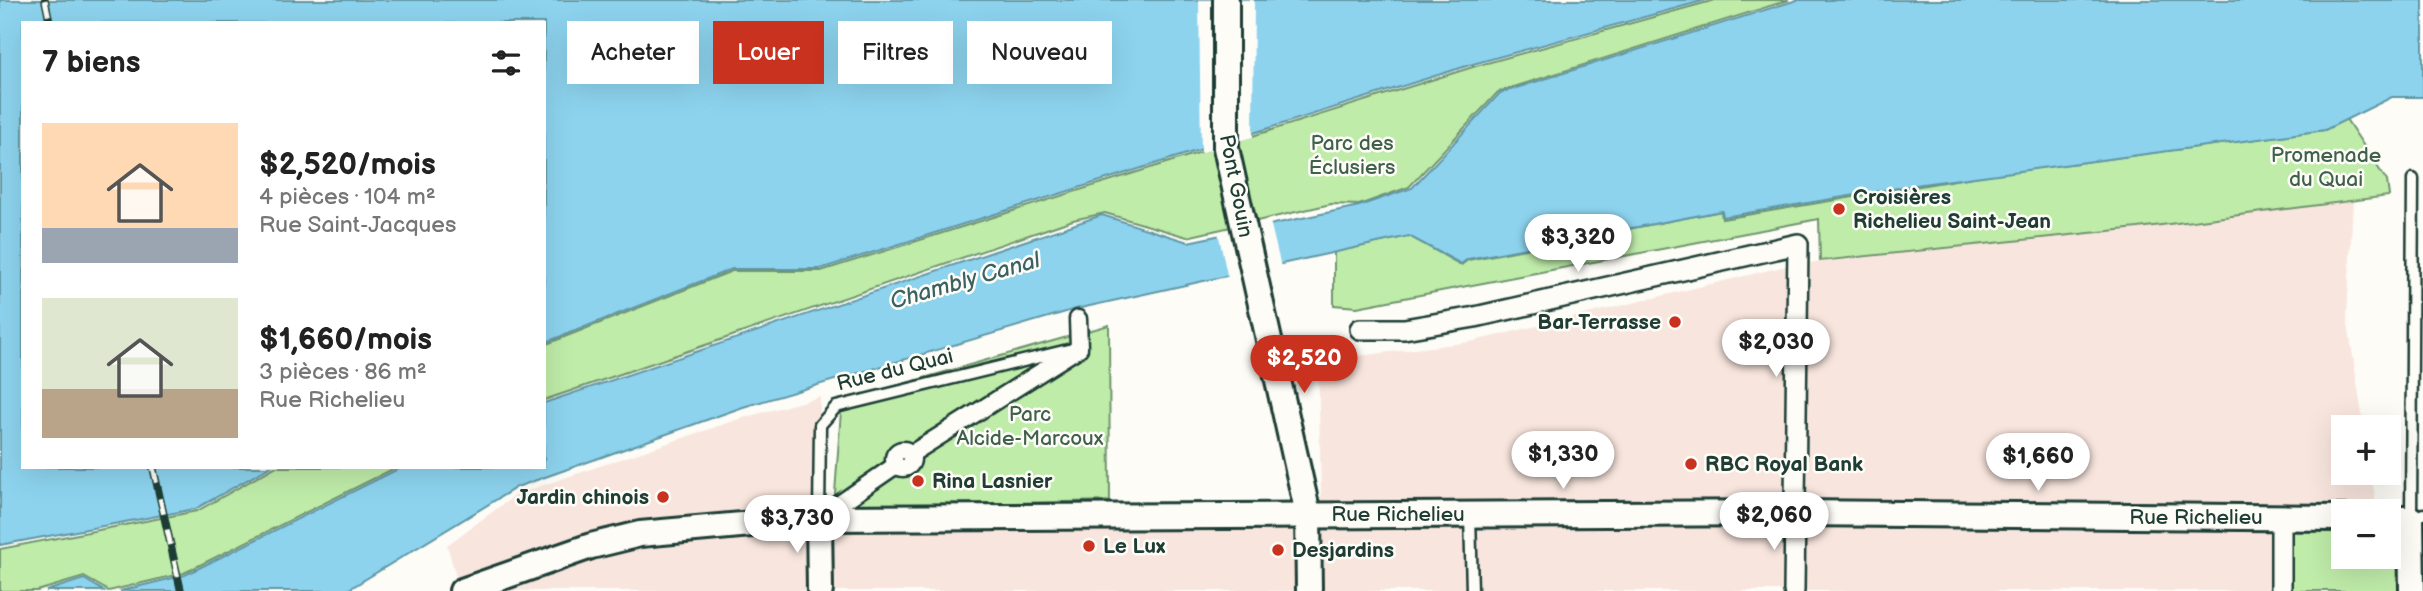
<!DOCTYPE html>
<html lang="fr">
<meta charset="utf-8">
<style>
:root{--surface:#fff;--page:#f6f6f6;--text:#222;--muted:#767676;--accent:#c8321e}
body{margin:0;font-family:"Balsamiq Sans",sans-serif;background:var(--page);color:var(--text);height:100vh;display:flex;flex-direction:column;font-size:26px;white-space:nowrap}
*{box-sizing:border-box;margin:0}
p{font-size:23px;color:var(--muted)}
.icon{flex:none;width:38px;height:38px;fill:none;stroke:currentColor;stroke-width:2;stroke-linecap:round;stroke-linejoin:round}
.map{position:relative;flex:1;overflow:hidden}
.sheet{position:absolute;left:21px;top:21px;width:525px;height:448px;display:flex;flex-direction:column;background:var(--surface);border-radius:0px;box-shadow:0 7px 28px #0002}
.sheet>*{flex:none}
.hud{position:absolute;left:567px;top:21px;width:665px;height:63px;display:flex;gap:14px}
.fabs{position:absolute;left:2331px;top:415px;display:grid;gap:14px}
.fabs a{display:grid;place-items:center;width:70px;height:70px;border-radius:0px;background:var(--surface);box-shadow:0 7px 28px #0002;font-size:35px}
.price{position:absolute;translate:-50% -60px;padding:0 16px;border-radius:24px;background:#fff;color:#222;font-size:23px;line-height:46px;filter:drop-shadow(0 2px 4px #0008)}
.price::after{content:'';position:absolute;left:50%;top:42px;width:21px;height:16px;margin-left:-10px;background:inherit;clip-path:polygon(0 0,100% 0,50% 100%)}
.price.selected{background:var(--accent);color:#fff}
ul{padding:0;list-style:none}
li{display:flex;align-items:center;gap:21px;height:175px;padding:0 21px}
li span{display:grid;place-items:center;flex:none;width:196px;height:140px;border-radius:0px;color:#555}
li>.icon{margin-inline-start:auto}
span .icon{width:84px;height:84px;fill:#fffc;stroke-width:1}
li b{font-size:30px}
h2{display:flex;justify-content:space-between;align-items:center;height:84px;padding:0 21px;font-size:30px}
.tag{padding:0 24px;border-radius:0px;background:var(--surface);box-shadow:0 7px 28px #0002;font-size:24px;line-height:63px}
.tag.selected{background:var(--accent);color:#fff}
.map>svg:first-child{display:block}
.built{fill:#f8e6de}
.green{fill:#bfeca9;stroke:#6f946e;stroke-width:2}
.water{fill:#8dd3ee;stroke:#6197a4;stroke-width:2}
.pier{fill:#fdfcf7}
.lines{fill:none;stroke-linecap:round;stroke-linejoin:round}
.service-casing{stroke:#1f3d34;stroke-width:15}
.pedestrian-casing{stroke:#1f3d34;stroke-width:21}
.minor-casing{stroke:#1f3d34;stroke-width:24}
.tertiary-casing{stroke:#1f3d34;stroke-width:30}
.service{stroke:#fdfcf7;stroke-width:10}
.pedestrian{stroke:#fdfcf7;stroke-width:16}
.minor{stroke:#fdfcf7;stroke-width:19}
.tertiary{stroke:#fdfcf7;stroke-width:24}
.rail-casing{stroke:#1f3d34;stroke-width:8}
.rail{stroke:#fdfcf7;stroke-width:5;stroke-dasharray:16;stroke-linecap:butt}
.poi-dot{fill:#c8321e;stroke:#fdfcf7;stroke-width:2.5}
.labels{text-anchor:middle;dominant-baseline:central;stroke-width:5;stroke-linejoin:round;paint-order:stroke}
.park-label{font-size:21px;fill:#3f604b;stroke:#fdfcf7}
.street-label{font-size:21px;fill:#1f3d34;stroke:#fdfcf7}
.poi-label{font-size:21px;font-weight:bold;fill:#1f3d34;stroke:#fdfcf7;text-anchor:start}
.water-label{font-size:23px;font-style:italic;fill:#3a6262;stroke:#fdfcf7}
</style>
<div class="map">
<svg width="2423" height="591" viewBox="0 0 2423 591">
<rect width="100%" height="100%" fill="#fdfcf7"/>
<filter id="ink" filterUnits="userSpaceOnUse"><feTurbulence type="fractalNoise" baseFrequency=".0143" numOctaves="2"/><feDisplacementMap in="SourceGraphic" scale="14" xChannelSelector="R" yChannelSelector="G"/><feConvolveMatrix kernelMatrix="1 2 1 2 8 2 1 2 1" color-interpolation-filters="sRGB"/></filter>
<g filter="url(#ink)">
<polygon class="built" points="2353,201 2347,318 2364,427 2343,427 2343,472 2371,473 2377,511 2343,511 2343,556 2389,556 2412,591 460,591 447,545 517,494 742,418 820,397 819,517 1308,514 1321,497 1318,361 1470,342 1790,265"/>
<g class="green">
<polygon points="1715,0 1789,0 1498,92 1409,187 1359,205 1331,204 1187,237 1105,213 1073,220 544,400 544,345 732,271 821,271 1476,66"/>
<polygon points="2346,119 2387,181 2389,196 2138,228 1820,261 1819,219 1357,307 1334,305 1334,252 1409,236 1461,265 1468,260 1721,211 1722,219 1979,176 2324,130"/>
<polygon points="1109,325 1110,501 834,507 841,411 854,398"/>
<polygon points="275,467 397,467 184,573 109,591 84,577 37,591 0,591 0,549 197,511"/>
<polygon points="2281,518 2343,518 2343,556 2389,556 2389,519 2411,519 2412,591 2281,591"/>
</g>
<g class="water">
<polygon points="0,0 1706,0 1473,64 820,269 732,269 544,343 544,23 23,23 23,467 270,467 195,509 0,545"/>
<polygon points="1797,0 2423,0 2423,97 2392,97 2325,130 1922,184 1723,217 1722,211 1468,259 1461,264 1409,236 1076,309 743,407 517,487 346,591 120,591 185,575 402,467 544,467 544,403 1102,215 1188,242 1359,206 1412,188 1500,93"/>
<polygon points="84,579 104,591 46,591"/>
</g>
<g class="pier">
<polygon points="1199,0 1254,0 1253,137 1201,153"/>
<polygon points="1270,221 1281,267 1228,279 1218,232"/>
</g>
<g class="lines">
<defs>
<g id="service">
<polyline points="2413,179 2411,519 2423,514"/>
<polyline points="1470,515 1472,591"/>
<polyline points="819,518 820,425 836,407 1068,350"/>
</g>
<g id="pedestrian">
<circle cx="903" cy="459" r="9"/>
<polyline points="911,454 1079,348 1078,319"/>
<polyline points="819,518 896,465"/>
</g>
<g id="minor">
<polyline points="1360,329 1404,329 1475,317 1798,244 1794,591"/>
<polyline points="2281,518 2281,591"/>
</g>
<g id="tertiary">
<polyline points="1226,0 1226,148 1308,514 1309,591"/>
<polyline points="819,518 820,591"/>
<polyline points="2389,519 2411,519 2412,591"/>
<polyline points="462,591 591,546 640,534 819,518 1794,513 2343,518"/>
</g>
</defs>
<use href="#service" class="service-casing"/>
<use href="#pedestrian" class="pedestrian-casing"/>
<use href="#minor" class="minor-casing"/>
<use href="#tertiary" class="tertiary-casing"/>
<use href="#service" class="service"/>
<use href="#pedestrian" class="pedestrian"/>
<use href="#minor" class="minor"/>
<use href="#tertiary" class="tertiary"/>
<defs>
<g id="rail">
<polyline points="45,0 50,23"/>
<polyline points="153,467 181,591"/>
</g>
</defs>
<use href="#rail" class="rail-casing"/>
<use href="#rail" class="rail"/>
</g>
</g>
<g class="poi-dot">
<circle cx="1839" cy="209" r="7"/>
<circle cx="1675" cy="322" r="7"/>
<circle cx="1691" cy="464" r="7"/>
<circle cx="918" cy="481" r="7"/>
<circle cx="663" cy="497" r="7"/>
<circle cx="1089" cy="546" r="7"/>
<circle cx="1278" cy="550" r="7"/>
</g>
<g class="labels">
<g class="park-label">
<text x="1352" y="143">Parc des<tspan x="1352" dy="24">Éclusiers</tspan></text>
<text x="2326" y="155">Promenade<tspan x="2326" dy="24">du Quai</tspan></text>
<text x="1030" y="414">Parc<tspan x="1030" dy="24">Alcide-Marcoux</tspan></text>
</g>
<g class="street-label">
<text transform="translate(1236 186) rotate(79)">Pont Gouin</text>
<text transform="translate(895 370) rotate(-14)">Rue du Quai</text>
<text x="1398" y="514">Rue Richelieu</text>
<text x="2196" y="517">Rue Richelieu</text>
</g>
<g class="poi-label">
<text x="1853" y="197">Croisières<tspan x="1853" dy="24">Richelieu Saint-Jean</tspan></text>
<text x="1661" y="322" text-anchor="end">Bar-Terrasse</text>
<text x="1705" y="464">RBC Royal Bank</text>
<text x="932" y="481">Rina Lasnier</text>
<text x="649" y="497" text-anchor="end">Jardin chinois</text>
<text x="1103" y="546">Le Lux</text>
<text x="1292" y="550">Desjardins</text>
</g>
<g class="water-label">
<text transform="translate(965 281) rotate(-16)">Chambly Canal</text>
</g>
</g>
</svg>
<div class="fabs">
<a>+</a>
<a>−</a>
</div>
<b class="price" style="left:1578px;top:274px">$3,320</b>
<b class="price" style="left:1776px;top:379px">$2,030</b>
<b class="price selected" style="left:1304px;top:395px">$2,520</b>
<b class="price" style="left:1563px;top:491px">$1,330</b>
<b class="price" style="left:2038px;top:493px">$1,660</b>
<b class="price" style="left:1774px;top:552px">$2,060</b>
<b class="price" style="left:797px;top:555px">$3,730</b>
<div class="hud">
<a class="tag">Acheter</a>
<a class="tag selected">Louer</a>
<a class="tag">Filtres</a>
<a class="tag">Nouveau</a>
</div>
<section class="sheet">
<h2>7 biens<svg class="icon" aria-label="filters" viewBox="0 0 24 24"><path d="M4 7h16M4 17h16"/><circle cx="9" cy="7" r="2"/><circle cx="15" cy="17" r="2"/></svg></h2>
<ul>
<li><span style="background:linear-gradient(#ffd9b3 75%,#9aa5b1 0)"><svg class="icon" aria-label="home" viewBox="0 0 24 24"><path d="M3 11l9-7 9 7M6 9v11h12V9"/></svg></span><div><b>$2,520/mois</b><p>4 pièces · 104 m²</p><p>Rue Saint-Jacques</p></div></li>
<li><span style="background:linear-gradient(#dfe7d0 65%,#b9a48a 0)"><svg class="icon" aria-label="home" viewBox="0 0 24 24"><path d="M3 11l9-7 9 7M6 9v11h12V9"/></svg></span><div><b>$1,660/mois</b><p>3 pièces · 86 m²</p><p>Rue Richelieu</p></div></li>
</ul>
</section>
</div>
